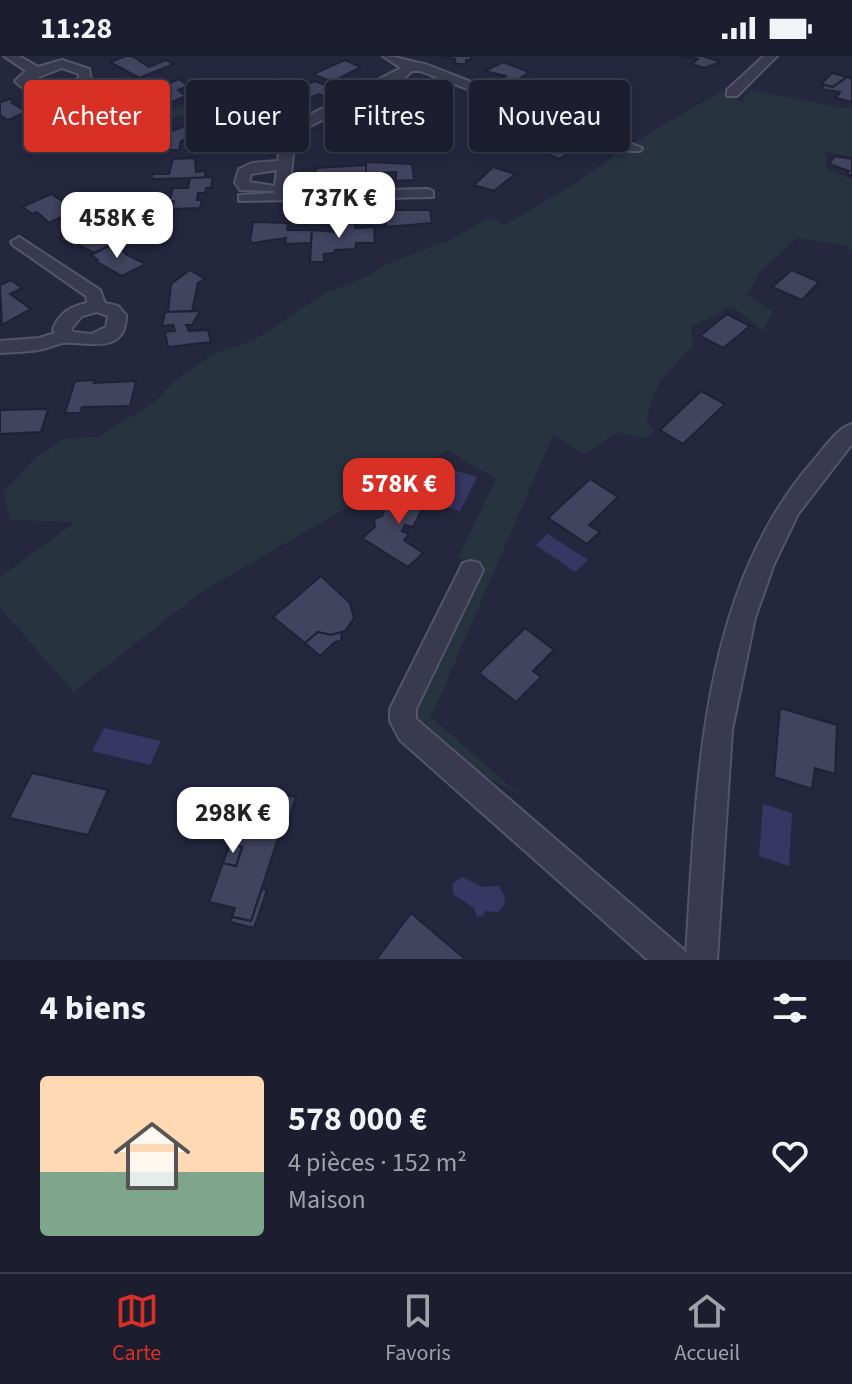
<!DOCTYPE html>
<html lang="fr">
<meta charset="utf-8">
<style>
:root{--surface:#1c1d2f;--page:#252637;--text:#f1f3f6;--muted:#a0a2aa;--line:#3a3b4b;--accent:#d93025}
body{margin:0;font-family:"Source Sans 3",sans-serif;background:var(--page);color:var(--text);height:100vh;display:flex;flex-direction:column;font-size:30px;white-space:nowrap}
*{box-sizing:border-box;margin:0}
p{font-size:26px;color:var(--muted)}
.icon{flex:none;width:44px;height:44px;fill:none;stroke:currentColor;stroke-width:2;stroke-linecap:round;stroke-linejoin:round}
.map{position:relative;height:904px;overflow:hidden}
.panel{display:flex;flex-direction:column;background:var(--surface);flex:1}
.panel>*{flex:none}
.hud{position:absolute;left:24px;top:24px;width:804px;height:72px;display:flex;gap:16px}
.price{position:absolute;translate:-50% -68px;padding:0 18px;border-radius:16px;background:#fff;color:#222;font-size:26px;line-height:52px;filter:drop-shadow(0 2px 4px #0008)}
.price::after{content:'';position:absolute;left:50%;top:48px;width:24px;height:18px;margin-left:-12px;background:inherit;clip-path:polygon(0 0,100% 0,50% 100%)}
.price.current{background:var(--accent);color:#fff}
ul{padding:0;list-style:none}
li{display:flex;align-items:center;gap:24px;height:200px;padding:0 40px}
li span{display:grid;place-items:center;flex:none;width:224px;height:160px;border-radius:8px;color:#555}
li>.icon{margin-inline-start:auto}
span .icon{width:96px;height:96px;fill:#fffc;stroke-width:1}
li b{font-size:34px}
h2{display:flex;justify-content:space-between;align-items:center;height:96px;padding:0 40px;font-size:34px}
.pill{padding:0 28px;border-radius:8px;background:var(--surface);box-shadow:0 4px 12px #0003,0 0 0 2px var(--line);font-size:28px;line-height:72px}
.pill.current{background:var(--accent);color:#fff}
.status{display:flex;justify-content:space-between;align-items:center;height:56px;padding:0 40px;background:var(--surface);direction:ltr}
.status svg{height:22px;fill:currentColor}
.tab-bar{display:flex;justify-content:space-around;align-items:center;height:112px;border-top:2px solid var(--line);background:var(--surface);font-size:22px;color:var(--muted)}
.tab-bar a{display:grid;justify-items:center;gap:4px}
.tab-bar .current{color:var(--accent)}
.map>svg:first-child{display:block}
.green{fill:#273440}
.water{fill:#363762}
.building{fill:#41435f;stroke:#202137;stroke-width:2}
.lines{fill:none;stroke-linecap:round;stroke-linejoin:round}
.street-casing{stroke:#54556a;stroke-width:4}
.street{fill:#393a4f;fill-rule:evenodd}
</style>
<div class="status"><b>11:28</b><svg viewBox="0 0 49 12"><path d="M0 12V9h3v3zM5 12V6h3v6zM10 12V3h3v9zM15 12V0h3v12zM26 1h20v11H26zM47 4h2v5h-2z"/></svg></div>
<div class="map">
<svg width="852" height="904" viewBox="0 0 852 904">
<rect width="100%" height="100%" fill="#25273f"/>
<g class="green">
<polygon points="102,26 121,34 105,42 166,57 198,45 247,70 241,74 207,57 195,56 167,64 95,45 71,52 57,42 90,27"/>
<path d="M750,34l91,18 11,-1v50l-27,-5 2,18 25,9v73l-6,-6 -49,-8 -38,35 -12,22 25,16 -9,20 -31,-25 -41,21 2,17 -35,41 -12,34 8,13 -10,7 -26,-7 -34,22 -31,-19 -122,282 89,78c-29,-16 -98,-49 -107,-83l66,-146 -20,-9 37,-78 -49,-29 -246,142 -127,100 -74,-84v-31l76,-55 -66,-2 -7,-28 31,-33 30,-20 34,-2 58,-36 19,-21 38,-26 41,-14 71,-47 39,-15 23,-14 62,-24 41,-22 15,7 69,-41 60,-42 88,-51 20,12z"/>
</g>
<g class="water">
<polygon points="453,414 477,421 460,455 443,450 450,436 443,434"/>
<polygon points="548,478 588,504 575,516 536,489"/>
<polygon points="104,672 161,685 150,709 92,695"/>
<polygon points="763,748 792,757 789,810 759,800"/>
<polygon points="462,821 483,831 499,830 505,841 504,849 498,856 485,855 484,859 477,861 474,852 453,838 453,827"/>
</g>
<g class="building">
<polygon points="126,0 132,0 149,11 166,4 174,8 139,22 110,6"/>
<polygon points="436,0 470,0 471,4 466,4 466,8 456,8 455,3"/>
<polygon points="680,0 702,0 721,6 704,12 692,8 698,3"/>
<polygon points="345,4 361,11 332,26 313,18"/>
<polygon points="503,6 529,16 515,26 502,21 505,20 485,15"/>
<polygon points="832,17 847,21 833,31 821,28"/>
<polygon points="847,21 852,23 852,46 836,42 840,36 821,33 824,29 833,31"/>
<polygon points="273,22 292,31 282,36 261,27"/>
<polygon points="179,23 188,30 178,34 186,40 172,46 148,37"/>
<polygon points="542,24 562,34 558,37 569,42 550,46 534,40 542,36 536,33 525,39 519,37"/>
<polygon points="315,25 338,34 325,41 319,38 290,50 274,43"/>
<polygon points="418,30 435,37 414,47 397,40"/>
<polygon points="593,39 618,50 616,54 623,56 620,58 623,64 611,67 598,55 591,59 584,57 588,54 572,52"/>
<polygon points="273,42 288,49 255,63 238,55"/>
<polygon points="385,42 401,49 379,60 362,53"/>
<polygon points="10,43 16,46 12,47 27,56 8,64 0,59 0,46"/>
<polygon points="100,52 119,60 100,68 96,66 79,75 67,68"/>
<polygon points="488,55 506,59 528,70 514,78 476,63"/>
<polygon points="345,63 360,70 336,82 318,73"/>
<polygon points="67,68 79,75 41,93 28,86"/>
<polygon points="188,69 199,73 185,80 188,82 181,85 179,94 167,94 168,91 159,88 161,79"/>
<polygon points="543,82 565,91 577,92 559,103 530,90"/>
<polygon points="835,100 852,103 852,120 847,118 849,115 829,108"/>
<polygon points="195,102 196,116 206,115 204,122 151,123 153,118 169,118 173,103"/>
<polygon points="366,106 412,108 414,124 396,125 396,116 366,118"/>
<polygon points="366,109 366,120 355,121 355,124 315,124 316,112"/>
<polygon points="493,111 515,118 494,135 474,129"/>
<polygon points="213,121 211,132 206,132 205,137 198,137 197,144 202,144 200,152 172,153 174,145 169,146 173,132 188,132 190,122"/>
<polygon points="51,138 76,154 49,167 37,156 33,158 22,151"/>
<polygon points="396,154 430,154 432,167 386,171 385,156"/>
<polygon points="253,166 288,167 287,174 312,174 311,187 285,188 286,182 252,187 250,185"/>
<polygon points="355,167 355,172 374,171 375,187 356,187 355,193 335,194 334,197 324,198 324,206 310,206 312,174 335,176 335,168"/>
<polygon points="89,169 116,187 94,197 70,184 65,186 60,182"/>
<polygon points="114,187 127,199 146,208 122,220 95,205 98,204 91,199"/>
<polygon points="190,214 205,223 198,227 192,255 168,256 171,228"/>
<polygon points="792,214 819,226 802,244 772,231"/>
<polygon points="11,224 22,232 10,238 31,253 2,269 0,229"/>
<polygon points="200,255 192,269 186,269 189,275 208,274 211,286 168,291 165,276 175,275 173,269 162,270 165,256"/>
<polygon points="727,258 750,270 723,292 700,280"/>
<polygon points="96,324 94,327 136,325 130,350 82,351 80,357 65,357 75,325"/>
<polygon points="701,335 725,348 683,388 660,374"/>
<polygon points="48,353 41,376 0,378 0,354"/>
<polygon points="590,423 618,441 589,469 600,476 587,488 548,462"/>
<polygon points="416,430 434,442 423,452 413,471 405,469 402,475 409,478 404,484 423,497 408,511 362,482 375,471 374,463 382,460 387,446 395,448 401,437 406,438"/>
<polygon points="321,520 350,547 354,562 345,575 331,579 318,576 305,587 273,561"/>
<polygon points="525,572 554,594 533,615 541,621 516,646 479,617"/>
<polygon points="318,576 331,579 342,576 341,585 335,586 320,600 305,587"/>
<polygon points="780,652 837,669 835,718 815,712 812,733 774,721"/>
<polygon points="32,717 108,734 88,779 9,762"/>
<polygon points="250,732 272,736 262,765 282,770 251,865 232,861 235,852 209,846 223,807 236,810 242,791 230,788"/>
<polygon points="272,736 296,741 287,771 262,765"/>
<polygon points="230,788 242,791 236,810 223,807"/>
<polygon points="262,833 267,834 254,872 230,866 232,861 251,865"/>
<polygon points="411,857 466,904 376,904"/>
</g>
<g class="lines">
<defs>
<g id="street">
<path d="M4,0h15l19,11 24,-7 27,9 2,11c-20,19 -56,22 -76,1l11,-10zM62,12l17,6v4c-18,10 -33,13 -50,3z"/>
<path d="M383,0c15,0 27,6 42,8l217,84 -2,3h-10l-210,-80h-8l-11,10 -103,51 -3,5 -6,55 139,-3 5,2v6l-194,4v-6l35,-2v-2l-34,-1 -5,-8 4,-13 13,-6 26,-2 3,-24 7,-11 113,-58zM277,114l-2,16 -26,-4 2,-8z"/>
<polygon points="764,0 777,0 737,40 727,40 727,34"/>
<path d="M19,181l81,53 5,13 13,3 8,9c0,43 -43,25 -64,28 -8,2 -16,6 -24,7 -13,2 -25,2 -38,3v-12l39,-3 16,-5 -2,-4c7,-17 17,-22 34,-26l-1,-7 -73,-51 -2,-3zM97,256l11,4 -2,11 -15,7 -18,-2 -2,-3 11,-13z"/>
<path d="M852,368v20l-54,70 -24,50 -19,54 -23,112 -15,230h-69l-248,-220 -10,-19v-12l73,-146 8,-2 8,2 4,7 -67,139v10l267,230 3,5c11,-165 12,-361 127,-493 11,-12 24,-33 39,-37z"/>
</g>
</defs>
<use href="#street" class="street-casing"/>
<use href="#street" class="street"/>
</g>
</svg>
<b class="price" style="left:339px;top:184px">737K €</b>
<b class="price" style="left:117px;top:204px">458K €</b>
<b class="price current" style="left:399px;top:470px">578K €</b>
<b class="price" style="left:233px;top:799px">298K €</b>
<div class="hud">
<a class="pill current">Acheter</a>
<a class="pill">Louer</a>
<a class="pill">Filtres</a>
<a class="pill">Nouveau</a>
</div>
</div>
<section class="panel">
<h2>4 biens<svg class="icon" aria-label="filters" viewBox="0 0 24 24"><path d="M4 7h16M4 17h16"/><circle cx="9" cy="7" r="2"/><circle cx="15" cy="17" r="2"/></svg></h2>
<ul>
<li><span style="background:linear-gradient(#ffd9b3 60%,#7fa58c 0)"><svg class="icon" aria-label="home" viewBox="0 0 24 24"><path d="M3 11l9-7 9 7M6 9v11h12V9"/></svg></span><div><b>578 000 €</b><p>4 pièces · 152 m²</p><p>Maison</p></div><svg class="icon" aria-label="heart" viewBox="0 0 24 24"><path d="M12 20l-8-8c-3-5 5-10 8-4 3-6 11-1 8 4z"/></svg></li>
</ul>
</section>
<nav class="tab-bar">
<a class="current"><svg class="icon" aria-label="map" viewBox="0 0 24 24"><path d="M3 6l6-2 6 2 6-2v14l-6 2-6-2-6 2zM9 4v14M15 6v14"/></svg>Carte</a>
<a><svg class="icon" aria-label="saved" viewBox="0 0 24 24"><path d="M7 4h10v16l-5-4-5 4z"/></svg>Favoris</a>
<a><svg class="icon" aria-label="home" viewBox="0 0 24 24"><path d="M3 11l9-7 9 7M6 9v11h12V9"/></svg>Accueil</a>
</nav>
